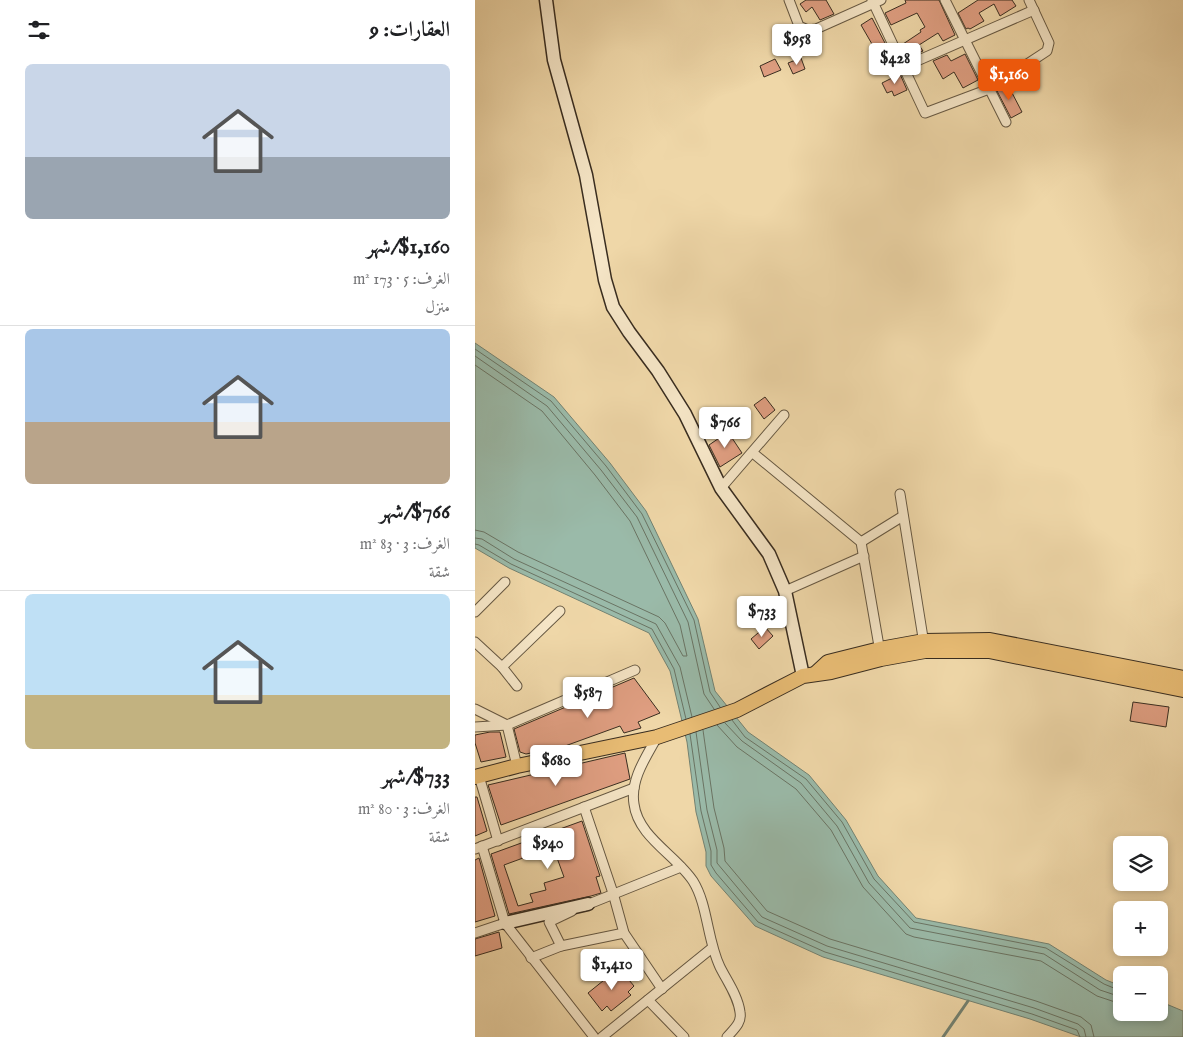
<!DOCTYPE html>
<html lang="ar">
<meta charset="utf-8">
<style>
:root{--surface:#fff;--page:#f2f2f2;--text:#202124;--muted:#757577;--line:#e0e0e0;--accent:#ea580c}
body{margin:0;font-family:"IM FELL English",Amiri,serif;background:var(--page);color:var(--text);direction:rtl;height:100vh;display:flex;flex-direction:column;font-size:19px;white-space:nowrap}
*{box-sizing:border-box;margin:0}
p{font-size:16px;color:var(--muted)}
.icon{flex:none;width:28px;height:28px;fill:none;stroke:currentColor;stroke-width:2;stroke-linecap:round;stroke-linejoin:round}
.map{position:relative;flex:1;overflow:hidden;direction:ltr}
.panel{display:flex;flex-direction:column;background:var(--surface);width:475px}
.panel>*{flex:none}
.tools{position:absolute;left:638px;top:836px;display:grid;gap:10px}
.tools a{display:grid;place-items:center;width:55px;height:55px;border-radius:8px;background:var(--surface);box-shadow:0 2px 8px #0003;font-size:25px}
.price{position:absolute;translate:-50% -42px;padding:0 11px;border-radius:5px;background:#fff;color:#222;font-size:16px;line-height:32px;filter:drop-shadow(0 1px 2px #0008)}
.price::after{content:'';position:absolute;left:50%;top:30px;width:15px;height:11px;margin-left:-8px;background:inherit;clip-path:polygon(0 0,100% 0,50% 100%)}
.price.current{background:var(--accent);color:#fff}
ul{padding:0;list-style:none}
li{display:grid;align-content:center;gap:10px;height:265px;padding:0 25px}
li+li{border-top:1px solid var(--line)}
li span{display:grid;place-items:center;height:155px;border-radius:8px;color:#555}
li>.icon{margin-inline-start:auto}
span .icon{width:90px;height:90px;fill:#fffc;stroke-width:1}
li b{font-size:21px}
h2{display:flex;justify-content:space-between;align-items:center;height:60px;padding:0 25px;font-size:21px}
main{display:flex;flex:1;min-height:0}
.map>svg:first-child{display:block}
.water{fill:#9abaa9;stroke:#738272}
.lines{fill:none;stroke-linecap:round;stroke-linejoin:round}
.shore{stroke:#6a7464;stroke-width:1}
.stream{stroke:#738272;stroke-width:3}
.building{fill:#df9e81;stroke:#392d20;fill-rule:evenodd}
.street-casing{stroke:#665842;stroke-width:11}
.secondary-casing{stroke:#392d20;stroke-width:15}
.primary-casing{stroke:#392d20;stroke-width:16}
.street{stroke:#f5e5c6;stroke-width:9}
.secondary{stroke:#f5e5c6;stroke-width:12}
.primary{stroke:#e8bc74;stroke-width:14}
</style>
<main>
<div class="map">
<svg width="708" height="1037" viewBox="0 0 708 1037">
<rect width="100%" height="100%" fill="#efd7a8"/>
<filter id="stains"><feTurbulence type="fractalNoise" baseFrequency=".004" numOctaves="4"/><feColorMatrix values="0 0 0 0 .2 0 0 0 0 .09 0 0 0 0 .02 0 0 0 .5 -.17"/></filter>
<radialGradient id="worn" r=".72"><stop offset=".6" stop-color="#630" stop-opacity="0"/><stop offset="1" stop-color="#630" stop-opacity=".3"/></radialGradient>
<polygon class="water" points="0,343 79,397 135,463 171,511 223,619 240,691 273,732 334,775 371,820 403,876 441,918 574,944 631,980 646,986 646,1012 684,1012 684,1001 708,1011 708,1037 606,1037 555,1019 348,957 280,926 236,876 231,866 231,852 221,812 212,742 195,671 174,633 34,568 0,548"/>
<g class="lines">
<g class="shore">
<polyline points="0,349 76,401 131,466 167,514 219,620 235,692 245,707"/>
<polyline points="0,356 72,406 126,470 162,517 213,622 229,694 239,709"/>
<polyline points="0,365 67,411 120,475 155,521 205,625 212,656 208,656 190,623 184,617 43,552 9,532 0,530"/>
<polyline points="0,538 7,539 39,559 181,624 205,667 217,717"/>
<polyline points="0,544 4,545 36,564 177,629 199,669 211,719"/>
<polyline points="257,720 270,737 331,779 367,822 399,879 439,922 571,948 629,984 646,991"/>
<polyline points="250,723 267,741 326,783 362,826 394,883 435,928 569,954 625,990 646,997"/>
<polyline points="242,725 262,747 321,789 356,830 388,887 431,934 439,937 566,961 622,996 646,1004"/>
<polyline points="228,730 239,808 249,848 250,861 292,911 355,939 561,1001 606,1017 616,1025 619,1037"/>
<polyline points="221,732 232,810 242,850 242,863 287,917 352,946 559,1008 603,1024 609,1029 611,1037"/>
<polyline points="215,734 226,811 236,851 236,865 241,873 283,922 350,952 557,1014 602,1030 605,1037"/>
</g>
<polyline class="stream" points="468,1037 493,1001"/>
</g>
<g class="building">
<polygon points="331,0 351,0 359,14 345,20 337,7 331,12 325,4"/>
<polygon points="430,0 464,0 480,35 468,41 463,33 444,45 448,51 433,58 425,46 446,32 445,30 450,27 442,13 416,25 410,13 431,3"/>
<polygon points="503,0 537,0 541,6 525,16 519,4 504,13 509,21 495,29 493,28 491,29 483,13"/>
<polygon points="397,18 411,45 401,51 386,25"/>
<polygon points="490,54 503,80 488,88 479,72 468,79 458,61 472,55 476,61"/>
<polygon points="326,58 330,69 318,74 313,63"/>
<polygon points="300,59 306,70 289,77 285,66"/>
<polygon points="425,74 432,90 419,96 417,91 412,93 407,83"/>
<polygon points="534,83 536,88 535,89 547,112 536,118 522,91"/>
<polygon points="290,397 300,410 289,419 279,405"/>
<polygon points="253,432 267,453 245,467 234,445"/>
<polygon points="290,627 298,636 284,649 276,639"/>
<polygon points="159,678 185,713 163,722 166,728 149,733 145,726 90,746 51,754 45,752 39,729"/>
<polygon points="658,702 694,707 691,727 655,721"/>
<polygon points="15,732 25,732 31,757 6,762 0,743 0,735"/>
<polygon points="150,753 155,779 26,825 13,785"/>
<polygon points="0,797 2,797 12,831 0,836"/>
<path d="M107,821l18,55 -4,1 5,16 -10,3 -82,18 -18,-60zM78,847l11,30 -20,6 2,7 -16,4 3,8 -15,4 -14,-41z"/>
<polygon points="4,858 20,916 0,922 0,860"/>
<polygon points="24,932 27,948 0,956 0,939"/>
<polygon points="144,968 159,986 153,992 156,995 136,1011 132,1006 127,1011 113,993"/>
</g>
<g class="lines">
<defs>
<g id="street">
<polyline points="314,0 324,26 333,30 341,29 406,0"/>
<polyline points="397,0 450,113 514,89 572,51 574,43 554,0"/>
<polyline points="470,0 531,122"/>
<polyline points="428,67 559,10"/>
<polyline points="278,453 386,542 405,652"/>
<polyline points="246,488 309,415"/>
<polyline points="425,494 449,644"/>
<polyline points="386,542 428,516"/>
<polyline points="310,591 389,556"/>
<polyline points="0,612 30,582"/>
<polyline points="0,642 27,667 42,686"/>
<polyline points="27,667 85,611"/>
<polyline points="0,709 32,725 42,766"/>
<polyline points="0,727 32,725 160,670"/>
<path d="M182,737c-11,20 -27,43 -23,67 4,33 42,51 59,77 15,24 14,59 27,86 7,14 18,29 20,45 2,11 -6,17 -13,25"/>
<polyline points="4,776 23,841"/>
<polyline points="109,807 138,893 149,933 187,989"/>
<polyline points="7,846 30,923 119,1037"/>
<polyline points="0,849 159,788"/>
<polyline points="109,906 206,867"/>
<polyline points="0,933 30,923"/>
<polyline points="86,946 149,933"/>
<polyline points="56,958 86,946 74,922 97,911"/>
<polyline points="173,1000 209,1037"/>
<polyline points="127,1037 237,948"/>
</g>
<g id="secondary">
<polyline points="71,0 79,60 111,175 130,280 138,307 154,332 183,371 210,414 246,488 294,554 310,591 328,676"/>
<polyline points="30,923 113,904"/>
</g>
<g id="primary">
<polyline points="340,674 353,662 405,649 449,641 515,640 708,678"/>
<polyline points="0,777 42,766 182,737 262,710 328,676 356,672 406,659 450,651 514,651 708,690"/>
</g>
</defs>
<use href="#street" class="street-casing"/>
<use href="#secondary" class="secondary-casing"/>
<use href="#primary" class="primary-casing"/>
<use href="#street" class="street"/>
<use href="#secondary" class="secondary"/>
<use href="#primary" class="primary"/>
</g>
<rect width="100%" height="100%" filter="url(#stains)"/>
<rect width="100%" height="100%" fill="url(#worn)"/>
</svg>
<div class="tools">
<a><svg class="icon" aria-label="layers" viewBox="0 0 24 24"><path d="M12 4l9 5-9 5-9-5zM3 14l9 5 9-5"/></svg></a>
<a>+</a>
<a>−</a>
</div>
<b class="price" style="left:322px;top:66px">$958</b>
<b class="price" style="left:420px;top:85px">$428</b>
<b class="price current" style="left:534px;top:101px">$1,160</b>
<b class="price" style="left:250px;top:449px">$766</b>
<b class="price" style="left:287px;top:638px">$733</b>
<b class="price" style="left:113px;top:719px">$587</b>
<b class="price" style="left:81px;top:787px">$680</b>
<b class="price" style="left:73px;top:870px">$940</b>
<b class="price" style="left:137px;top:991px">$1,410</b>
</div>
<section class="panel">
<h2>العقارات: 9<svg class="icon" aria-label="filters" viewBox="0 0 24 24"><path d="M4 7h16M4 17h16"/><circle cx="9" cy="7" r="2"/><circle cx="15" cy="17" r="2"/></svg></h2>
<ul>
<li><span style="background:linear-gradient(#c9d6e8 60%,#9aa5b1 0)"><svg class="icon" aria-label="home" viewBox="0 0 24 24"><path d="M3 11l9-7 9 7M6 9v11h12V9"/></svg></span><div><b>$1,160/شهر</b><p>الغرف: 5 · 173 m²</p><p>منزل</p></div></li>
<li><span style="background:linear-gradient(#a9c7e8 60%,#b9a48a 0)"><svg class="icon" aria-label="home" viewBox="0 0 24 24"><path d="M3 11l9-7 9 7M6 9v11h12V9"/></svg></span><div><b>$766/شهر</b><p>الغرف: 3 · 83 m²</p><p>شقة</p></div></li>
<li><span style="background:linear-gradient(#bfe0f5 65%,#c2b280 0)"><svg class="icon" aria-label="home" viewBox="0 0 24 24"><path d="M3 11l9-7 9 7M6 9v11h12V9"/></svg></span><div><b>$733/شهر</b><p>الغرف: 3 · 80 m²</p><p>شقة</p></div></li>
</ul>
</section>
</main>
